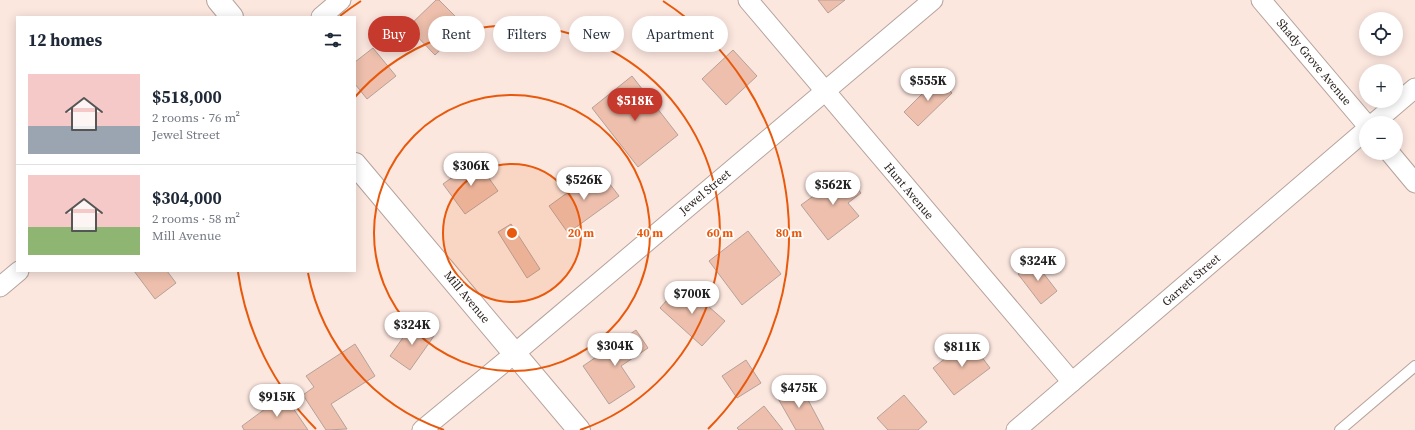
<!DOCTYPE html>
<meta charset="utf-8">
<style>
:root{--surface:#fff;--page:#f6f6f7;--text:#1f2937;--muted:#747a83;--line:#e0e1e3;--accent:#c6392d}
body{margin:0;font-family:"Source Serif 4",serif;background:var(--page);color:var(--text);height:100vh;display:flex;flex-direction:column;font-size:15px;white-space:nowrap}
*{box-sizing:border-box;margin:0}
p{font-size:13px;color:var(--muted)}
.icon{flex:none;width:22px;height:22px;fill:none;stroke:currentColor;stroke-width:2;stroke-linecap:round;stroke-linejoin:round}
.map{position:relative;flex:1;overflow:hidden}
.panel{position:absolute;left:16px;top:16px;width:340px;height:256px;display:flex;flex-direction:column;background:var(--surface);border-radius:0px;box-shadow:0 2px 10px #0003}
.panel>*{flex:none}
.top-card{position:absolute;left:368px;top:16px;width:380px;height:36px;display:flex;gap:8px}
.controls{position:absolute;left:1359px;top:12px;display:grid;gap:8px}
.controls a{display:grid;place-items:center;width:44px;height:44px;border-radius:50%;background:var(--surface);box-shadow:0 2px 10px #0003;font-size:20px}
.price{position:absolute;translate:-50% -34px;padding:0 9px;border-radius:14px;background:#fff;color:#222;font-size:13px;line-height:26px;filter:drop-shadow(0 1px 2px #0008)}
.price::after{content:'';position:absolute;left:50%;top:24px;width:12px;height:9px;margin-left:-6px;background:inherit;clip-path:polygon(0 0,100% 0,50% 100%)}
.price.current{background:var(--accent);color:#fff}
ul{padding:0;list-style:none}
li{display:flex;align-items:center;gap:12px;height:100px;padding:0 12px}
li+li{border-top:1px solid var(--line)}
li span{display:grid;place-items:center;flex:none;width:112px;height:80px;border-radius:0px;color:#555}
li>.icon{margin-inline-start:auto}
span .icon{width:48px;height:48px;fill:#fffc;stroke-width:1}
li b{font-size:17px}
h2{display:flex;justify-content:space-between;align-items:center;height:48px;padding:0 12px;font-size:17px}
.chip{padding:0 14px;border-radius:18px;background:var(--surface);box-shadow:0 2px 10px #0003;font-size:14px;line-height:36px}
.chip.current{background:var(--accent);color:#fff}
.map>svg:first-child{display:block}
.building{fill:#edbfac;stroke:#b5a199}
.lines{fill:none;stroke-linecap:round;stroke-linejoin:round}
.service-casing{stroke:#b6a39b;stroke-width:12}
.minor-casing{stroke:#b6a39b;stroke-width:21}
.tertiary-casing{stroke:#b6a39b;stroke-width:24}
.service{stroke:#fff;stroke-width:10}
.minor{stroke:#fff;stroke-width:19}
.tertiary{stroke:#fff;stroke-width:22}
.ring{fill:none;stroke:#e8590c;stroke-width:2}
.labels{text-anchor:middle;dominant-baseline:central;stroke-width:3.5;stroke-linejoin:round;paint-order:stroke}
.street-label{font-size:12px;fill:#2b2421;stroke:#fff}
.centre{fill:#e8590c;stroke:#fff;stroke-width:2}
.ring-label{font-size:12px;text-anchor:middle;font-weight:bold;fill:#e8590c;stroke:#fff;stroke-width:3.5;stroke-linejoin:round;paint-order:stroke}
</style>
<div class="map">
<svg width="1415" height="430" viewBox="0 0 1415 430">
<rect width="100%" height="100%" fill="#fce7df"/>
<g class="building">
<polygon points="436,0 439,0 465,26 435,55 408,27"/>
<polygon points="818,0 845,0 828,13"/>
<polygon points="373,48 396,76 367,99 355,84 355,62"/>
<polygon points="733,50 757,76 726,105 702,79"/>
<polygon points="632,76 678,135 638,167 592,108"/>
<polygon points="938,78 952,93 918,126 904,112"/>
<polygon points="476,160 498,191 465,214 443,184"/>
<polygon points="599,170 619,196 568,233 549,206"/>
<polygon points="845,173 861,193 848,203 859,216 828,240 801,205"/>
<polygon points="511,224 540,269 527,278 498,232"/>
<polygon points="748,231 781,274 742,305 709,261"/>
<polygon points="1034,261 1057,291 1041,304 1018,274"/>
<polygon points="134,271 167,271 176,283 155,299"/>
<polygon points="682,283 725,321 702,346 660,308"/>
<polygon points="414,322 434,336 410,370 390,356"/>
<polygon points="636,330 648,348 621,366 635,387 609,404 583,366"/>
<polygon points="969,340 990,368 954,395 933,368"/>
<polygon points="355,344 375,376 331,404 347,429 326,430 303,395 314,387 306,376"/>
<polygon points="746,360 761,383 737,398 722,376"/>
<polygon points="799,383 824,430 796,430 776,395"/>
<polygon points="284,395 308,430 244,430 242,426"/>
<polygon points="904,395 927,422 918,430 888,430 877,418"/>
<polygon points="764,406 783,430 739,430 737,428"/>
</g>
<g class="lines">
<defs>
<polyline id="service" points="1340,430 1415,366"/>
<g id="minor">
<polyline points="748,0 1072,382"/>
<polyline points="1261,0 1366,124"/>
<polyline points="321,17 341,0"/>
<polyline points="1374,123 1415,88"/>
<polyline points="1390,153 1415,183"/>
<polyline points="0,287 19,271"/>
<polyline points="422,430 514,354 933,0"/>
<polyline points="1016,430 1366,130"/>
</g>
<g id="tertiary">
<polyline points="218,0 232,17"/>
<polyline points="355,164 579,430"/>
</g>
</defs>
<use href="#service" class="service-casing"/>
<use href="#minor" class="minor-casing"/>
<use href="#tertiary" class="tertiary-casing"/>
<use href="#service" class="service"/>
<use href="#minor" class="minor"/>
<use href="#tertiary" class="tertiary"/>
</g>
<circle cx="512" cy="233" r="69" fill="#e8590c" fill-opacity=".12"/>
<g class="ring">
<circle cx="512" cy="233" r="69"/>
<circle cx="512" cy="233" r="138"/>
<path d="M444 430A208 208 0 0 1 308 273M355 97A208 208 0 1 1 580 430"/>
<path d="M316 429A277 277 0 0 1 238 272M340 16A277 277 0 0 1 361 1M663 1A277 277 0 0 1 708 429"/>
</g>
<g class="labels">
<g class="street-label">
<text transform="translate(1314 62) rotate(50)">Shady Grove Avenue</text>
<text transform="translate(909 191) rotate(50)">Hunt Avenue</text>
<text transform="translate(705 192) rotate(-40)">Jewel Street</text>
<text transform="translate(1191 280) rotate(-41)">Garrett Street</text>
<text transform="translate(467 297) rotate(50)">Mill Avenue</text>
</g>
</g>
<circle cx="512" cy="233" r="6" class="centre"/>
<g class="ring-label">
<text x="581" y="237">20 m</text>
<text x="650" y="237">40 m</text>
<text x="720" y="237">60 m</text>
<text x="789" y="237">80 m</text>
</g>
</svg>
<div class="controls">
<a><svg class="icon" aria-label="locate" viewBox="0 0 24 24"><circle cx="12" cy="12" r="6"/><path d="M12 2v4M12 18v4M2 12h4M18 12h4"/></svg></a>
<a>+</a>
<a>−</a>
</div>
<b class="price" style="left:928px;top:102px">$555K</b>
<b class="price current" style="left:635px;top:122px">$518K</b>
<b class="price" style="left:471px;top:187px">$306K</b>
<b class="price" style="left:584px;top:201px">$526K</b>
<b class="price" style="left:833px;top:206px">$562K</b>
<b class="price" style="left:1038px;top:282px">$324K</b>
<b class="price" style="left:692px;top:315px">$700K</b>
<b class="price" style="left:412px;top:346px">$324K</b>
<b class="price" style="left:615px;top:367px">$304K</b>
<b class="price" style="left:962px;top:368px">$811K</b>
<b class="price" style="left:799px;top:409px">$475K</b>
<b class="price" style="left:277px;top:418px">$915K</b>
<div class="top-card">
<a class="chip current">Buy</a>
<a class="chip">Rent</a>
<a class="chip">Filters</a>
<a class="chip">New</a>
<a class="chip">Apartment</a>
</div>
<section class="panel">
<h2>12 homes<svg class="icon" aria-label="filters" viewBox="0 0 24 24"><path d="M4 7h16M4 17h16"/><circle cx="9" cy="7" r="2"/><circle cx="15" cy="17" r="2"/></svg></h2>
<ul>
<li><span style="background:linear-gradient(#f6c9c9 65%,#9aa5b1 0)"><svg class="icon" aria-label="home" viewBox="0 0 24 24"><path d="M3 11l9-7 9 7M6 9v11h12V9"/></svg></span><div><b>$518,000</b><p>2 rooms · 76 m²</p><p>Jewel Street</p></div></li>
<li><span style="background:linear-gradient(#f6c9c9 65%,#8fb573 0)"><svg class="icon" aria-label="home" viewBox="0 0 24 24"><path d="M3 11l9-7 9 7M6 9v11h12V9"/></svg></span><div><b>$304,000</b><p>2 rooms · 58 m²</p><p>Mill Avenue</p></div></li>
</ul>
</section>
</div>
